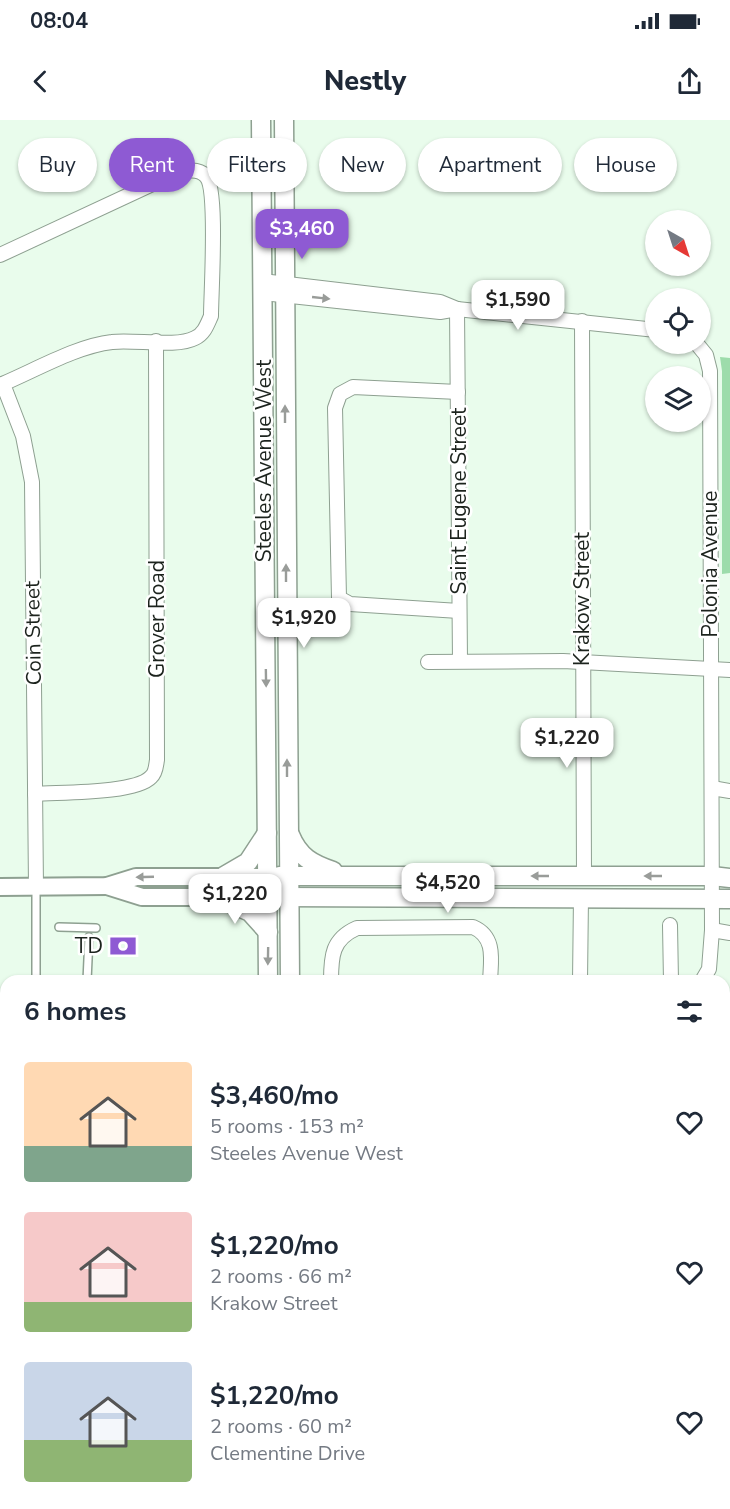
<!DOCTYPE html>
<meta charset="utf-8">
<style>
:root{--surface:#fff;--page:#f2f2f3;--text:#1f2937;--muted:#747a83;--accent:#8e5ad3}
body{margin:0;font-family:"Nunito Sans",sans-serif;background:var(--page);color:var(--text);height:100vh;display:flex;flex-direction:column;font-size:22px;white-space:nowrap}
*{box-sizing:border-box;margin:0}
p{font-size:20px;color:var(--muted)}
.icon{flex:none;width:33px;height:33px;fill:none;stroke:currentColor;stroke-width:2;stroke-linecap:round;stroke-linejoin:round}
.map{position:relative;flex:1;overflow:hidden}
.drawer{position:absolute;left:0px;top:855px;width:730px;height:534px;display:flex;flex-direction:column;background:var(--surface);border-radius:18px 18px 0 0;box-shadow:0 2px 4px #0004}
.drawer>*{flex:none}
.hud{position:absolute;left:18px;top:18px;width:694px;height:54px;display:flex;gap:12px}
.needle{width:39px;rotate:141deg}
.fabs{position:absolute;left:645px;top:90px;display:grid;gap:12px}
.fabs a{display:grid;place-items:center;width:66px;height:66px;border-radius:50%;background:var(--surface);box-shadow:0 2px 4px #0004;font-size:30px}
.price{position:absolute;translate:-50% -51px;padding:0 14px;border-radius:12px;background:#fff;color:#222;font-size:20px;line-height:39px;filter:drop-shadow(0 2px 3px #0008)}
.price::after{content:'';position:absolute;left:50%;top:36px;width:18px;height:14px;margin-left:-9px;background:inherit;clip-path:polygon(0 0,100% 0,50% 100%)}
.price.current{background:var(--accent);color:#fff}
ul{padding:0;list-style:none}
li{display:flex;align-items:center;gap:18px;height:150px;padding:0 24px}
li span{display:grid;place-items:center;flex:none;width:168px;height:120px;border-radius:6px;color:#555}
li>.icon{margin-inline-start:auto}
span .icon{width:72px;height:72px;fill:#fffc;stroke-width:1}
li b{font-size:26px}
h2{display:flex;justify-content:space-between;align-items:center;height:72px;padding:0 24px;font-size:26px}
.pill{padding:0 21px;border-radius:27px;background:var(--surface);box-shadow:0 2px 4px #0004;font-size:21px;line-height:54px}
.pill.current{background:var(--accent);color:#fff}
.status{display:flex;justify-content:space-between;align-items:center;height:42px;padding:0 30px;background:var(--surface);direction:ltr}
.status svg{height:16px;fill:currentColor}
header{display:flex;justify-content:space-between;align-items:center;height:78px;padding:0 24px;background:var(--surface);font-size:27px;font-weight:800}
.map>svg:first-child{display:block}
.green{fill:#9ddcab}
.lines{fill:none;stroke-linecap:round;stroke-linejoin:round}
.service-casing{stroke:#8ea091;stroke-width:10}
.minor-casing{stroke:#8ea091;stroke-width:16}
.tertiary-casing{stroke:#8ea091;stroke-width:20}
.secondary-casing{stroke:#8ea091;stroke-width:21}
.service{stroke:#fff;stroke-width:7}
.minor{stroke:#fff;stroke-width:14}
.tertiary{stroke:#fff;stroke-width:16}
.secondary{stroke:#fff;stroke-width:18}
.oneway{fill:#999c99}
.labels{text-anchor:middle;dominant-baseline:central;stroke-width:5;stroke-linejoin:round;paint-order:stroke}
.street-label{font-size:21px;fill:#1c231d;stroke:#fff}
.poi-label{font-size:21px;fill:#1c231d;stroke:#fff;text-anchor:end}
</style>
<div class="status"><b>08:04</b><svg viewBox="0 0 49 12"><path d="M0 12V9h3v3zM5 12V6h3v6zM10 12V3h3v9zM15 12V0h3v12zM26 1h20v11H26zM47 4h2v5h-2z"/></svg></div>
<header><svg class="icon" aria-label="back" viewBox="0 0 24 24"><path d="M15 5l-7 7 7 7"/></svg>Nestly<svg class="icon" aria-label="share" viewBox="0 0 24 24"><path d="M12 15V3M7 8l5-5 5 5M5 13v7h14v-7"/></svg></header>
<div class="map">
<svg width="730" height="1389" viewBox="0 0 730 1389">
<rect width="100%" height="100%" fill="#e9fcec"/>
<polygon class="green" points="720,237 730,238 730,453 722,454 722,251"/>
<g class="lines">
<defs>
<g id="service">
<polyline points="59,807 96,808"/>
<polyline points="36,861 36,768"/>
<polyline points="87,861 89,817"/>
<polyline points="0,895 6,891"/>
<polyline points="0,1019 6,1023"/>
</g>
<g id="minor">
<path d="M0,135l174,-81c11,-3 23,-7 32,2 12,13 5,117 5,140 -4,9 -7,18 -16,22 -19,10 -61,1 -83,4 -36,4 -78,29 -112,43"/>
<polyline points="262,161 440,182 457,189"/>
<polyline points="263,173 440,192 457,189 656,210"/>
<polyline points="457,189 460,541"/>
<polyline points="582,201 584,756"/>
<polyline points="697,224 706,235 710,251 712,810 709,849 702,861"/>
<polyline points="3,264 23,316 32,362 36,767"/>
<polyline points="458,272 353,267 340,274 335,288 339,478 350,484 459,491"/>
<polyline points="428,542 563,541 730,550"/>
<polyline points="712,668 730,671"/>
<path d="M35,674c25,-2 100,0 116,-17 5,-4 5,-12 6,-17l-1,-419"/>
<polyline points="670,805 671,861"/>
<polyline points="712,810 730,813"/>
<path d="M331,861c0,-25 1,-42 26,-53l116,-1c23,10 18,33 17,54"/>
<polyline points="580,861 581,777"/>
<polyline points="724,1085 730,1079"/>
<polyline points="724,1356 730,1356"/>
</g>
<g id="tertiary">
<polyline points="107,766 142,777 269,777"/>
<polyline points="0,767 107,766 136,757 268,757"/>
</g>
<g id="secondary">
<polyline points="261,0 268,861"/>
<polyline points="284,0 290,861"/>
<path d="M290,715c9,22 22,29 43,36"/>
<polyline points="224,756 248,742 267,713"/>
<polyline points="279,756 712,756 730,758"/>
<polyline points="217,777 250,792 268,812"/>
<polyline points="279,777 730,779"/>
<polyline points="0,1330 6,1330"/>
<polyline points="0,1365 6,1365"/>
<polyline points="225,1383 313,1389"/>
<polyline points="603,1383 660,1389"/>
</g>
</defs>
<use href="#service" class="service-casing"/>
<use href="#minor" class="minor-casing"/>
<use href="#tertiary" class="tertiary-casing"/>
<use href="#secondary" class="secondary-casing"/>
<use href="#service" class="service"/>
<use href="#minor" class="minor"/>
<use href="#tertiary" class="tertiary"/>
<use href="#secondary" class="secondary"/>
</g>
<defs><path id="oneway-solid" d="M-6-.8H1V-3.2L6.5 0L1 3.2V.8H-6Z" transform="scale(1.5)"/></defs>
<g class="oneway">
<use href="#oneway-solid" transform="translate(321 178) rotate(6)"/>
<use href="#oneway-solid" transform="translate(285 294) rotate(-90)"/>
<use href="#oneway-solid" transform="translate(286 453) rotate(-90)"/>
<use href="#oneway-solid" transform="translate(266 558) rotate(89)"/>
<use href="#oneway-solid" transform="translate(287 648) rotate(-90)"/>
<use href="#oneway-solid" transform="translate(540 756) rotate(-180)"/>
<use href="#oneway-solid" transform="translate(653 756) rotate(180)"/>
<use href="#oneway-solid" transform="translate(145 757) rotate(178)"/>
<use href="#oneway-solid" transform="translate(268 836) rotate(91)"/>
</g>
<defs>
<symbol id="bank-bare" viewBox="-9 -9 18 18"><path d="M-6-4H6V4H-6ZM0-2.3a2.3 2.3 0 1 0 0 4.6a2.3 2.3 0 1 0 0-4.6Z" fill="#8e5ad3" stroke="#fff" stroke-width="2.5" paint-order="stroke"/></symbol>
</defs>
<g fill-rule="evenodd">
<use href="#bank-bare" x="104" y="807" width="38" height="38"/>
</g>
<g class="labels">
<g class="street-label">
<text transform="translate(264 341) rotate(-90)">Steeles Avenue West</text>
<text transform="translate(459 381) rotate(-90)">Saint Eugene Street</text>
<text transform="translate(710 444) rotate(-90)">Polonia Avenue</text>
<text transform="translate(582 479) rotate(-90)">Krakow Street</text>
<text transform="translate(157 499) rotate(-90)">Grover Road</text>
<text transform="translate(33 513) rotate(-91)">Coin Street</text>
</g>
<g class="poi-label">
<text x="103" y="826">TD</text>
</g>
</g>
</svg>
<div class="fabs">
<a><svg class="needle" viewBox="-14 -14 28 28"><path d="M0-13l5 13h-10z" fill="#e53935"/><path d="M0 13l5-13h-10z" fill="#747a83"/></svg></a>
<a><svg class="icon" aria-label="locate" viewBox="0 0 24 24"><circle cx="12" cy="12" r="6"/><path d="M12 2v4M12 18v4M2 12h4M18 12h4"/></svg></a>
<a><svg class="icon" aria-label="layers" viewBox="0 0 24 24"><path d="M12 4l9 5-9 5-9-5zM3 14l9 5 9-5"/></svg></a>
</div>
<b class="price current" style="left:302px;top:140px">$3,460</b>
<b class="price" style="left:518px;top:211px">$1,590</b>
<b class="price" style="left:304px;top:529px">$1,920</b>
<b class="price" style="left:567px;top:649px">$1,220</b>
<b class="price" style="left:448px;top:794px">$4,520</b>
<b class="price" style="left:235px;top:805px">$1,220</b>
<div class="hud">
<a class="pill">Buy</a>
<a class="pill current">Rent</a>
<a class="pill">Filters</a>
<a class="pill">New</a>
<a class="pill">Apartment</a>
<a class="pill">House</a>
</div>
<section class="drawer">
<h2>6 homes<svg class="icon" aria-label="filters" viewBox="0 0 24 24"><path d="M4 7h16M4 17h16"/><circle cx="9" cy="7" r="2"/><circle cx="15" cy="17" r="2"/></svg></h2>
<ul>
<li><span style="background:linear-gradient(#ffd9b3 70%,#7fa58c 0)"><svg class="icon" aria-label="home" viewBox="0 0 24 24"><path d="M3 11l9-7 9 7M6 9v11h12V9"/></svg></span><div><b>$3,460/mo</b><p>5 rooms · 153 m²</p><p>Steeles Avenue West</p></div><svg class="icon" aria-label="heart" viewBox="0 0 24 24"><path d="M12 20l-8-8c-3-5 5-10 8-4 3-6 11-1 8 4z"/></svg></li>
<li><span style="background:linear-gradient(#f6c9c9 75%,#8fb573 0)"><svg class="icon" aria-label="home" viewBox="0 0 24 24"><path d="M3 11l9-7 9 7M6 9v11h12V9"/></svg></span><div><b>$1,220/mo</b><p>2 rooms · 66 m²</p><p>Krakow Street</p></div><svg class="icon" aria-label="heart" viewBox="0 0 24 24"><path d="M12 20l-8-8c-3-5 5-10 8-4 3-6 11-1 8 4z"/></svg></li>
<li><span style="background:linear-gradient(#c9d6e8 65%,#8fb573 0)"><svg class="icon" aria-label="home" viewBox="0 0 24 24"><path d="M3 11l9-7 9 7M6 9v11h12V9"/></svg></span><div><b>$1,220/mo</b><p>2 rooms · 60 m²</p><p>Clementine Drive</p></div><svg class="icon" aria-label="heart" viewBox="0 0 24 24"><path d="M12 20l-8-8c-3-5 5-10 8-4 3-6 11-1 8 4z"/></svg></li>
</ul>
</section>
</div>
